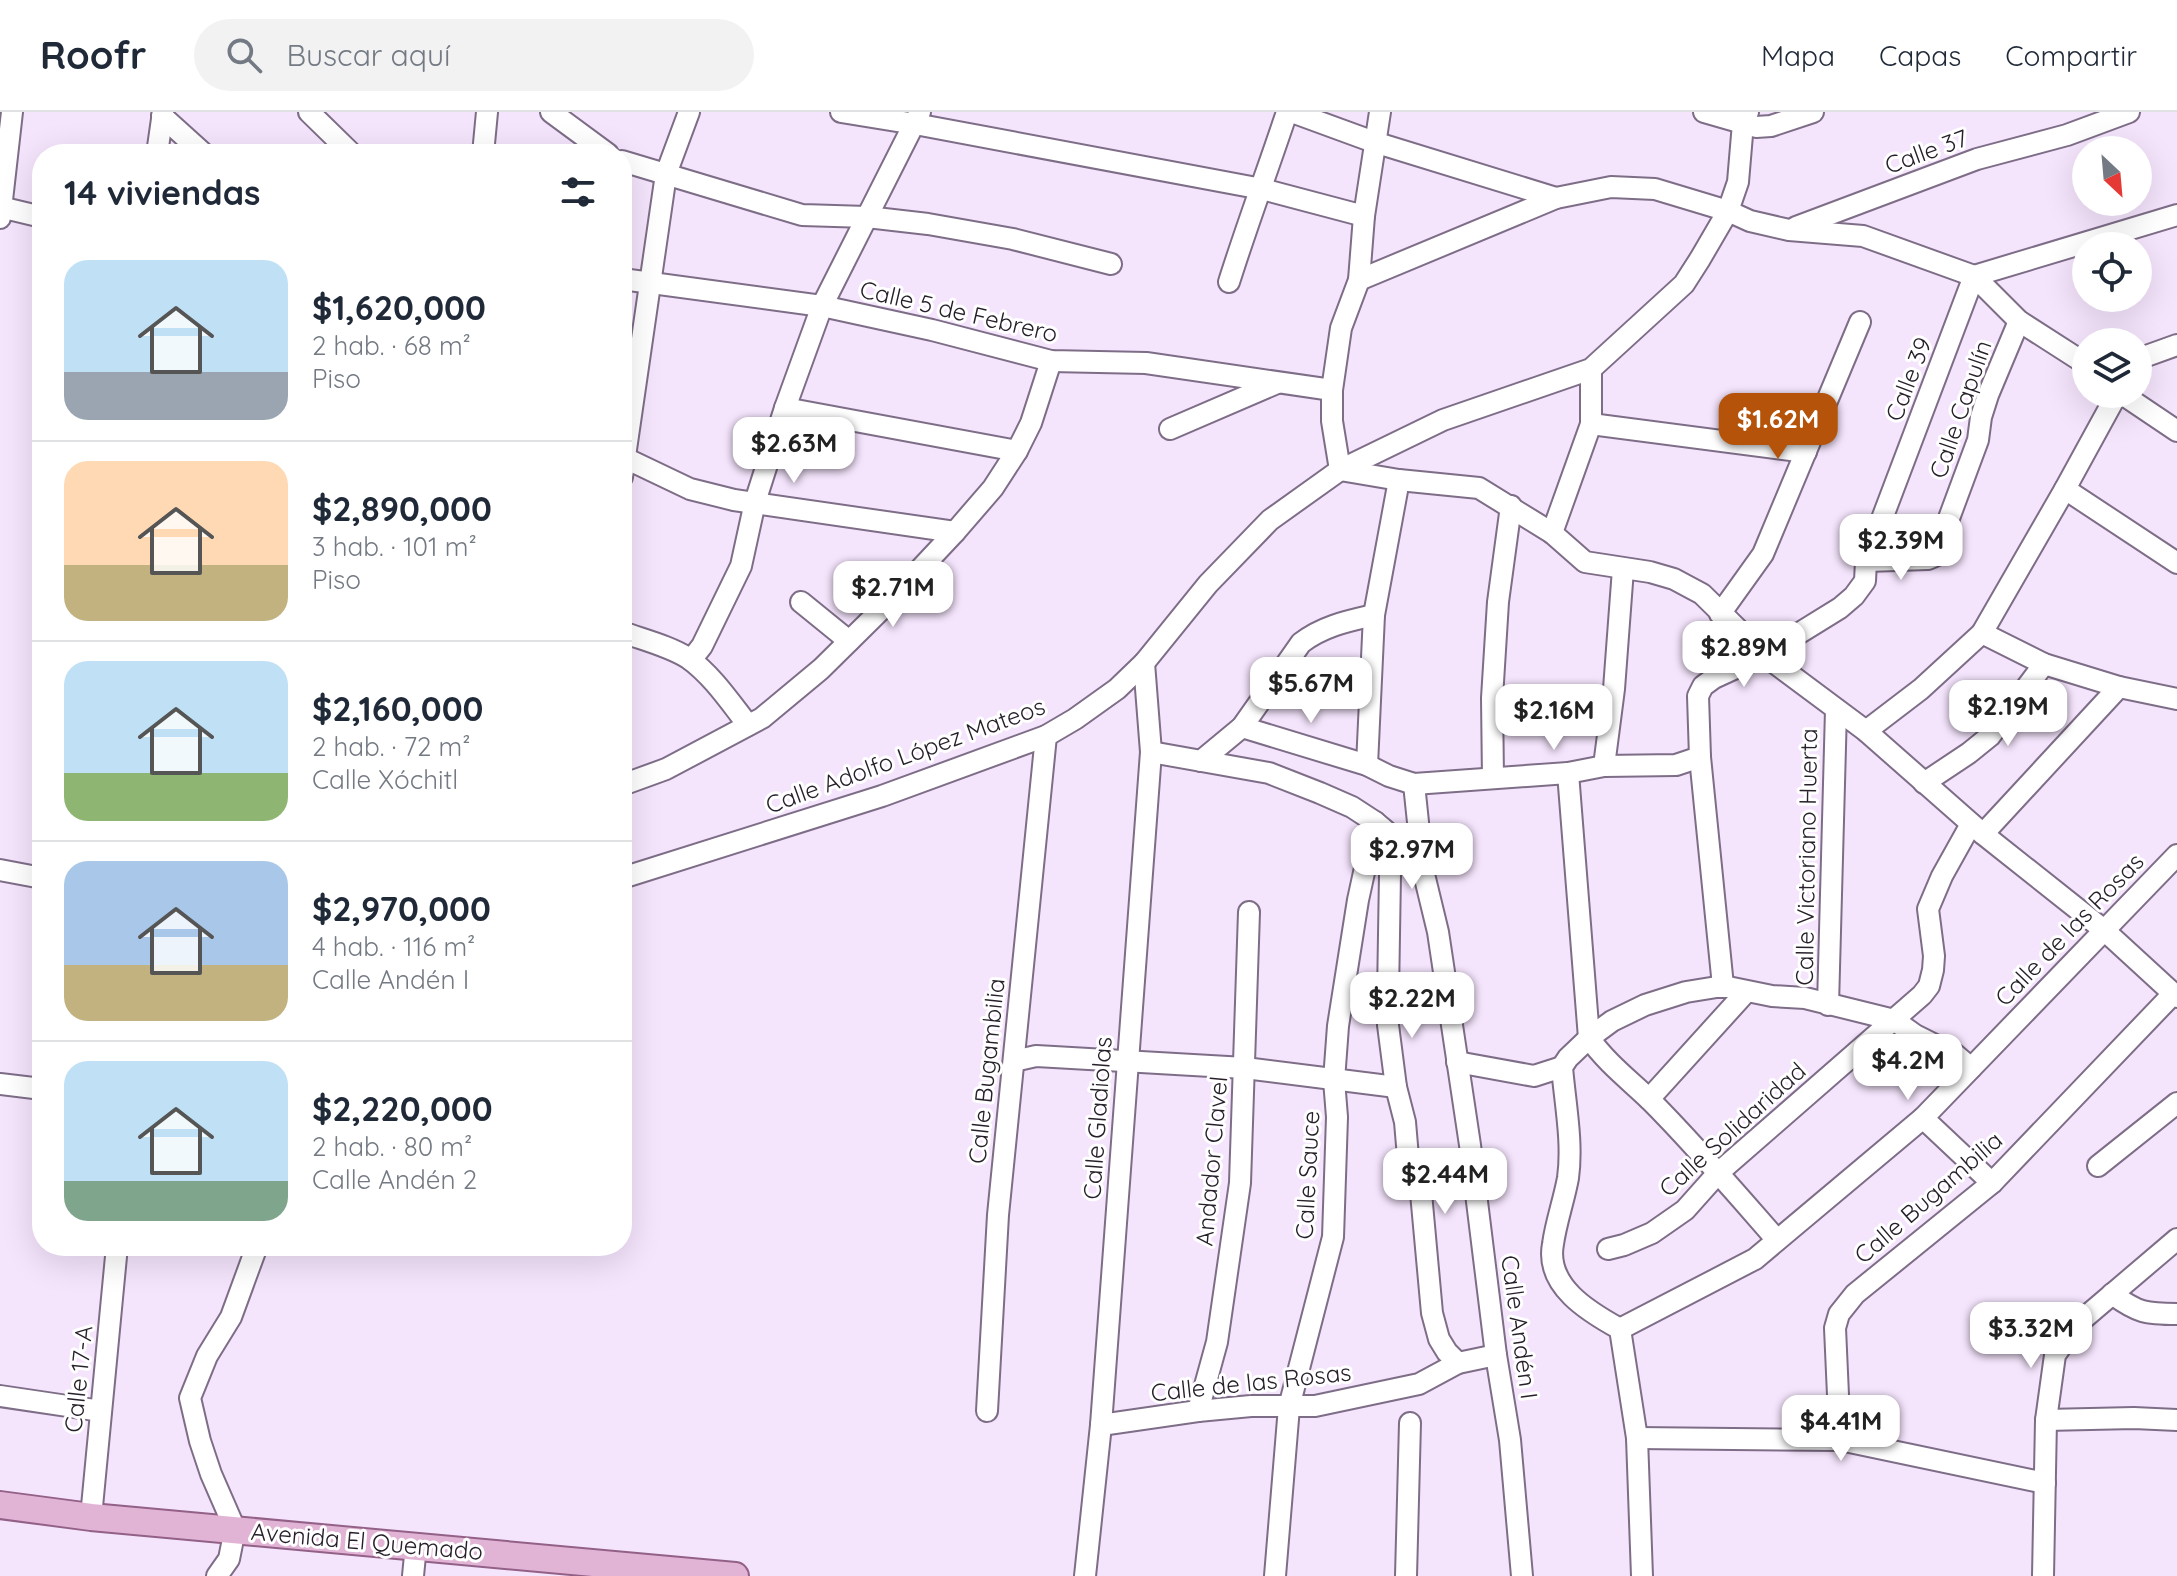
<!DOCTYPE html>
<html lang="es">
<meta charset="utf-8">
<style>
:root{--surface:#fff;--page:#f2f2f3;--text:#1f2937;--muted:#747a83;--line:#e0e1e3;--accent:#b45309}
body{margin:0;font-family:Quicksand,sans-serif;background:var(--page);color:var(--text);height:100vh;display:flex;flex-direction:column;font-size:30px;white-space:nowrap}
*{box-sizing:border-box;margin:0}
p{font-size:26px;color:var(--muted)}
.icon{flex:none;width:44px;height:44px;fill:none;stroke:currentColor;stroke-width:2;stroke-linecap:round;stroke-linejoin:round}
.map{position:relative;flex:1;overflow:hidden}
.details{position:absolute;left:32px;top:32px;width:600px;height:1112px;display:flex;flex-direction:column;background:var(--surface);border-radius:32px;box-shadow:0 8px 32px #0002}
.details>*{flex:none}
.needle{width:52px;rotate:154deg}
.tools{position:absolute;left:2072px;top:24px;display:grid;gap:16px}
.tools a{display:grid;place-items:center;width:80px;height:80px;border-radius:50%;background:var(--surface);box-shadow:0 8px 32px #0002;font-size:40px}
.price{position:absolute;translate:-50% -68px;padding:0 18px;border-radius:16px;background:#fff;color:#222;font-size:26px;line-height:52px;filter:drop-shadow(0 2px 4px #0008)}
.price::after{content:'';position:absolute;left:50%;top:48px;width:24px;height:18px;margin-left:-12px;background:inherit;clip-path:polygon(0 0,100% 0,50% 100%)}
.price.on{background:var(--accent);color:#fff}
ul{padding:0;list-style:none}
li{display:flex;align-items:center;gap:24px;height:200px;padding:0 32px}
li+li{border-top:2px solid var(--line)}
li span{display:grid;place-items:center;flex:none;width:224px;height:160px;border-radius:24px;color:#555}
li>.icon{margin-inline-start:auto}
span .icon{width:96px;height:96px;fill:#fffc;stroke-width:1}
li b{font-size:34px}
h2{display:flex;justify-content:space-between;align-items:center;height:96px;padding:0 32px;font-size:34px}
header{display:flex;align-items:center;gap:48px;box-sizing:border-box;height:112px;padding:0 40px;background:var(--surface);border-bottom:2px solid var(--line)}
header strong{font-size:38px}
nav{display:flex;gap:44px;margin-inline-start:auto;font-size:28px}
.search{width:560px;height:72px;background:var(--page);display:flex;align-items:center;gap:20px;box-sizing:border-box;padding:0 28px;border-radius:44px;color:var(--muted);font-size:30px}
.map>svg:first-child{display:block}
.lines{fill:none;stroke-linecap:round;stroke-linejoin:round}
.minor-casing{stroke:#7e6d87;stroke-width:24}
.major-casing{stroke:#936087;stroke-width:30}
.minor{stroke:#fff;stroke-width:20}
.major{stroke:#e1b4d5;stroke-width:26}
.labels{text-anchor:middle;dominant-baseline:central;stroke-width:6;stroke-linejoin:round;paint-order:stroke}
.street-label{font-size:24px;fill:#27202b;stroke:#fff}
</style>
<header>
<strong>Roofr</strong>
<div class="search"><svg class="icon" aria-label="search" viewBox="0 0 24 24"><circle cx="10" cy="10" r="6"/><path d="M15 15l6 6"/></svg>Buscar aquí</div>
<nav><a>Mapa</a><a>Capas</a><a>Compartir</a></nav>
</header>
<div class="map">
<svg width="2177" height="1464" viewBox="0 0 2177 1464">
<rect width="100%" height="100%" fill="#f4e4fc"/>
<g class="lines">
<defs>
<g id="minor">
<polyline points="309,0 352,42"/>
<polyline points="551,0 608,42"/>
<polyline points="841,0 915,12 1262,77 1364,104"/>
<polyline points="1292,0 1374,30 1556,86"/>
<polyline points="1704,0 1756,15 1771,14 1813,0"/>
<polyline points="162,4 204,42"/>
<polyline points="157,42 163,0"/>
<polyline points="483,42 487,0"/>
<polyline points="622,49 802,103 867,105 928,112 1013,127 1111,152"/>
<polyline points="0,95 42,105"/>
<polyline points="0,106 12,0"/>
<polyline points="1796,115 1977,47 2067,23 2129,0"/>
<polyline points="622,167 822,194 932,218 1051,249 1146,251 1332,278"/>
<polyline points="1359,168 1556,86 1611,75 1655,77 1728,99 1750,109 1789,118 1863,124 1974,164 2019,209 2086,252"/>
<path d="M1229,170c18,-57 39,-113 58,-170"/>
<polyline points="2138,247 2177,233"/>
<polyline points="2122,282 2177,319"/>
<polyline points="785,296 1017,339"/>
<polyline points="1591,312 1806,340"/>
<polyline points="1170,317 1277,271"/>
<polyline points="625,346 690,377 734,388 955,420"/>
<polyline points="1340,358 1399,368 1479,376 1552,421 1585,450 1650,460 1674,467 1702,482 1764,543 1866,619 1983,722 2104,818 2177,885"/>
<polyline points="1340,358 1332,309 1332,278 1341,216 1359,168 1364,104 1380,0"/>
<polyline points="622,365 666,62 689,0"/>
<polyline points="2065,377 2177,451"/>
<polyline points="1552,421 1591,312 1591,257"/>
<polyline points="1866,449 1928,447 1935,444 1978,328 1981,305 1988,283 2019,209"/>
<polyline points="801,490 849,529"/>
<polyline points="1720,502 1763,442 1860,210"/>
<path d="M622,520c22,8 47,14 66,26 24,17 42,44 60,67"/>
<polyline points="1982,521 2044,552 2119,575 2177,587"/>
<polyline points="691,548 702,534 741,454 755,390 785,296 822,194 920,0"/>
<polyline points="1242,615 1367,653 1389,664 1414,672 1568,661 1604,654 1676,653 1700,645"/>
<polyline points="1866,619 1921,577 1982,521 2065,377 2117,282"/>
<polyline points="1151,640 1269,661 1320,681 1352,695 1375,710 1394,726 1423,758 1438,820 1470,1033 1496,1243 1510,1328 1522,1464"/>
<path d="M1201,649l41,-34 59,-84c22,-17 47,-22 73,-28"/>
<polyline points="1367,653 1374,503 1399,368"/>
<polyline points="1604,654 1614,577 1623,457"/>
<path d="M1568,661l21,265c17,24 39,41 60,61 45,45 86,93 128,141"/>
<polyline points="1493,666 1492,586 1498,490 1511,394"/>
<polyline points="1924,671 1969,641 1990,624 2044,552"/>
<polyline points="1414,672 1423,758"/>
<polyline points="622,673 666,657 762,606 821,557 894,485 955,420 993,376 1017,339 1031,311 1051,249"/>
<polyline points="1983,722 2119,575"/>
<polyline points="1394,726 1390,762 1388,883 1388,913 1396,975 1405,1010 1408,1045 1421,1081 1432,1201 1439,1227 1447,1240 1458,1251"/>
<polyline points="0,758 42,766"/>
<polyline points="622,766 882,684 1046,624 1075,607 1117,577 1144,551 1208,472 1270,408 1340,358 1443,308 1591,257 1684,172 1700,147 1728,99 1738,70 1743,11 1748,0"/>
<polyline points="1723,874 1700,645 1698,584 1703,574 1714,566 1764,543 1840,496 1854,484 1865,469 1866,449 1974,164 2177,103"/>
<polyline points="1828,893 1836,598"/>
<polyline points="1014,949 1036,944 1054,945 1245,956 1396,975"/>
<polyline points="1457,950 1534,964 1562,955"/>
<polyline points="0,972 42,977"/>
<polyline points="1649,987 1746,880"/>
<polyline points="1923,1006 1992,1071"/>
<polyline points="2098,1054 2177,991"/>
<polyline points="1608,1137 1624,1133 1652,1121 1685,1098 1718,1061 1922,883 1929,874 1933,858 1934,844 1928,797 1942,764 1971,712"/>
<path d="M2112,1182c26,19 34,20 65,20"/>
<polyline points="1620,1217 1755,1147 1923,1006 2177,743"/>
<polyline points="0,1284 101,1299"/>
<polyline points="987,1299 998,1103 1046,624"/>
<polyline points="1198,1299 1217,1230 1240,1071 1249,800"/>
<polyline points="2046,1308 2134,1306 2177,1308"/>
<polyline points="1101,1313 1198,1299 1251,1294 1315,1294 1419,1272 1458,1251 1496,1243"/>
<polyline points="1637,1326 1840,1328 2045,1371"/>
<polyline points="1840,1328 1835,1216 1839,1202 1855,1182 1992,1071 2173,882"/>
<polyline points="91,1405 117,1134"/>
<polyline points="217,1464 229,1447 235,1417 211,1362 200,1329 190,1286 207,1244 231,1205 257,1134"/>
<polyline points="413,1464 416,1433"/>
<polyline points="1085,1464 1101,1313 1151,640 1144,551"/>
<polyline points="1275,1464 1289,1295 1333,1125 1337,1005 1334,968 1338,914 1358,788 1375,710"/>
<polyline points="1406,1464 1410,1311"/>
<path d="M1642,1464l-5,-138 -17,-109c-31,-17 -75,-43 -67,-85 3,-22 11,-44 15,-66 5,-36 -3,-75 -6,-111l6,-9 21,-20 23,-17 33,-16 41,-13 37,-6 49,10 33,2 89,22 21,15 20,10 15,5 21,18"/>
<polyline points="2043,1464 2046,1308 2055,1243 2076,1213 2177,1127"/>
</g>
<polyline id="major" points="0,1393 91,1405 735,1464"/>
</defs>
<use href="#minor" class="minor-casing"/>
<use href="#major" class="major-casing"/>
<use href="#minor" class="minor"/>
<use href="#major" class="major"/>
</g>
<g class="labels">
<g class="street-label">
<text transform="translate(1926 39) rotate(-20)">Calle 37</text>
<text transform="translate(959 199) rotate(13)">Calle 5 de Febrero</text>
<text transform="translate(1908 267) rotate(-69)">Calle 39</text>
<text transform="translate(1960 297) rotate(-71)">Calle Capulín</text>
<text transform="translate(905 643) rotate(-20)">Calle Adolfo López Mateos</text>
<text transform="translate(1806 745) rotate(-89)">Calle Victoriano Huerta</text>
<text transform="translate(2069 817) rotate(-46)">Calle de las Rosas</text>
<text transform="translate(986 959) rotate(-84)">Calle Bugambilia</text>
<text transform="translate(1097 1006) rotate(-86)">Calle Gladiolas</text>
<text transform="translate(1732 1017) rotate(-42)">Calle Solidaridad</text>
<text transform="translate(1211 1049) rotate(-85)">Andador Clavel</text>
<text transform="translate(1307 1063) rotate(-87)">Calle Sauce</text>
<text transform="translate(1928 1085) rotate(-41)">Calle Bugambilia</text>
<text transform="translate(1520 1215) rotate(82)">Calle Andén I</text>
<text transform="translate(78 1267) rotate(-84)">Calle 17-A</text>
<text transform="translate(1251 1270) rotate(-6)">Calle de las Rosas</text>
<text transform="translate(367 1429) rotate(5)">Avenida El Quemado</text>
</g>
</g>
</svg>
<div class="tools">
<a><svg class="needle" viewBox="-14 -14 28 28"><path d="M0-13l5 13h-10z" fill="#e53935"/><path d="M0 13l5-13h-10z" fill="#747a83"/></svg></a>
<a><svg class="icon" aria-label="locate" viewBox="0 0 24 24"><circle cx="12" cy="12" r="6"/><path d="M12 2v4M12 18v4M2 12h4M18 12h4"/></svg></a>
<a><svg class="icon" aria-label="layers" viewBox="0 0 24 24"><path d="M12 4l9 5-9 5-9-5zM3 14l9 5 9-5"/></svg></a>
</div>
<b class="price on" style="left:1778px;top:349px">$1.62M</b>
<b class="price" style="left:794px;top:373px">$2.63M</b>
<b class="price" style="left:1901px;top:470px">$2.39M</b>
<b class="price" style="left:893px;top:517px">$2.71M</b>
<b class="price" style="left:1744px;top:577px">$2.89M</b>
<b class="price" style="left:1311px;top:613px">$5.67M</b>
<b class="price" style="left:2008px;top:636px">$2.19M</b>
<b class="price" style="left:1554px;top:640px">$2.16M</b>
<b class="price" style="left:1412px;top:779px">$2.97M</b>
<b class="price" style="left:1412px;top:928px">$2.22M</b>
<b class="price" style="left:1908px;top:990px">$4.2M</b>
<b class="price" style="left:1445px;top:1104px">$2.44M</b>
<b class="price" style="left:2031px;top:1258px">$3.32M</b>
<b class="price" style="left:1841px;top:1351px">$4.41M</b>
<section class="details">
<h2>14 viviendas<svg class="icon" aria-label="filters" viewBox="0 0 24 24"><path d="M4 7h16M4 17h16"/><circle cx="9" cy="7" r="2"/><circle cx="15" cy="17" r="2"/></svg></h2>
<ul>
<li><span style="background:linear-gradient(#bfe0f5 70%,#9aa5b1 0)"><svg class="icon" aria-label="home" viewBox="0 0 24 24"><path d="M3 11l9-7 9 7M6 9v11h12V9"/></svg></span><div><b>$1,620,000</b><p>2 hab. · 68 m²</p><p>Piso</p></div></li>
<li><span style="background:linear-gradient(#ffd9b3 65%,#c2b280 0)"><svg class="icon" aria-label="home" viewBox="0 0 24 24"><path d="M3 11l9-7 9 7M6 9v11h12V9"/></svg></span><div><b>$2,890,000</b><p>3 hab. · 101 m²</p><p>Piso</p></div></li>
<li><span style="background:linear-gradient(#bfe0f5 70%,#8fb573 0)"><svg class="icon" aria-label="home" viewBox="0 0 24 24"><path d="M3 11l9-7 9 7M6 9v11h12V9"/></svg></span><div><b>$2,160,000</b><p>2 hab. · 72 m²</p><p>Calle Xóchitl</p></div></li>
<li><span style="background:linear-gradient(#a9c7e8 65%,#c2b280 0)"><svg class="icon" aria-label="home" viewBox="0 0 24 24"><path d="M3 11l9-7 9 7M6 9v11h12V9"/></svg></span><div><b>$2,970,000</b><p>4 hab. · 116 m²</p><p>Calle Andén I</p></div></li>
<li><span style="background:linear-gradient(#bfe0f5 75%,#7fa58c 0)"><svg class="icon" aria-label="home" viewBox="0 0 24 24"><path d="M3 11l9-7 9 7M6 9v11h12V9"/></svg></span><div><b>$2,220,000</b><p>2 hab. · 80 m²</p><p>Calle Andén 2</p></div></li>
</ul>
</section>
</div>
